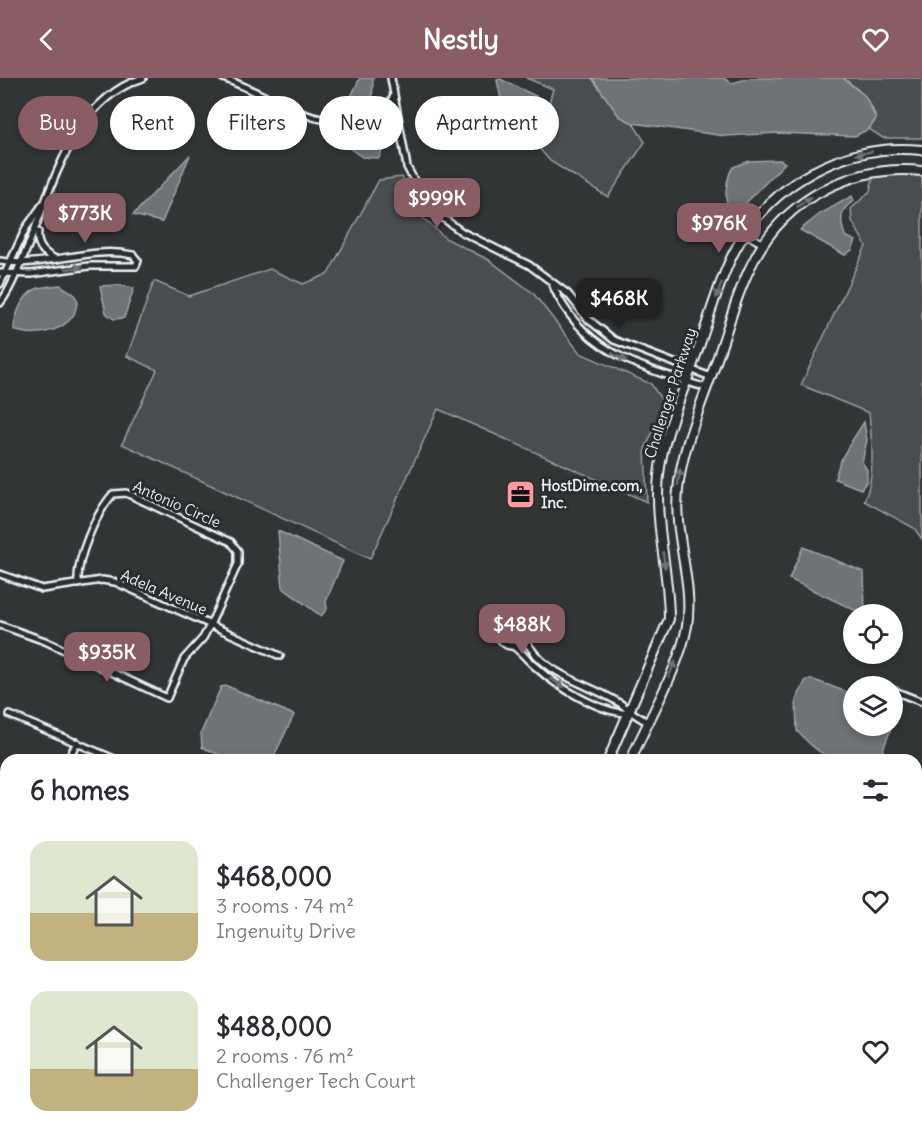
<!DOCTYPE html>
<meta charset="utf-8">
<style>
:root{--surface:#fff;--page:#f2f2f3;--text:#2b2b33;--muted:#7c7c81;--accent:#8a5d65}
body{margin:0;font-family:Delius,sans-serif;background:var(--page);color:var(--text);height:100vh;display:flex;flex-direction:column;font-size:22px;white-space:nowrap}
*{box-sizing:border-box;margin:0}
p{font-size:20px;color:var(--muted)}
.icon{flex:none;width:33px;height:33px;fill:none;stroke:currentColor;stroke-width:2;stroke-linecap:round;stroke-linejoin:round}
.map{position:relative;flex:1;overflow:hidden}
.sheet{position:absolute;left:0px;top:676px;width:922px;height:386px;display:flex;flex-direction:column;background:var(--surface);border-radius:18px 18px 0 0;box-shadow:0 3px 9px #0003}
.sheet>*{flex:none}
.banner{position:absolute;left:18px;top:18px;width:600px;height:54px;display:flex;gap:12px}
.tools{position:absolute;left:843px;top:526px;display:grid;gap:12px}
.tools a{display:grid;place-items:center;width:60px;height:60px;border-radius:50%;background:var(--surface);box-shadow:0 3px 9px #0003;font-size:30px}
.price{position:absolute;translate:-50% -51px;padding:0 14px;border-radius:12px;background:var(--accent);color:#fff;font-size:20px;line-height:39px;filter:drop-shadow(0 2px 3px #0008)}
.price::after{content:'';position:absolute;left:50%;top:36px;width:18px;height:14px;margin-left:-9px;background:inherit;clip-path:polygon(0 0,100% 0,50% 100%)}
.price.current{background:#222;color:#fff}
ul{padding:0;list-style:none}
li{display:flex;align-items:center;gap:18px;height:150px;padding:0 30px}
li span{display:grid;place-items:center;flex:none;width:168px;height:120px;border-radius:18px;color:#555}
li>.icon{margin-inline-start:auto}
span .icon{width:72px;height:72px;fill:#fffc;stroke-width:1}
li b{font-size:26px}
h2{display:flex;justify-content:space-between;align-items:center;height:72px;padding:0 30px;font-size:26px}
.tag{padding:0 21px;border-radius:27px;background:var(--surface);box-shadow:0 3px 9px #0003;font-size:21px;line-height:54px}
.tag.current{background:var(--accent);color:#fff}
header{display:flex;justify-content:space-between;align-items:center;height:78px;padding:0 30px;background:var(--accent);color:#fff;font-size:27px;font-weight:700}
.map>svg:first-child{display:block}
.green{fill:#494d4f;stroke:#989fa4;stroke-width:1.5}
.water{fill:#6e7376;stroke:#9fa5aa;stroke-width:1.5}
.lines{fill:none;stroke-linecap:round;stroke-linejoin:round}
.street-casing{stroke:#e8f1f8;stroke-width:10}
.secondary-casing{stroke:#e8f1f8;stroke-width:12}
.primary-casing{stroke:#e8f1f8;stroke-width:13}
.street{stroke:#2a2d2e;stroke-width:5}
.secondary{stroke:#2a2d2e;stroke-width:8}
.primary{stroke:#2a2d2e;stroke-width:8}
.oneway{fill:#6c7275}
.labels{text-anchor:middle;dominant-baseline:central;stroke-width:6;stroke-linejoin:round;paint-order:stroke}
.street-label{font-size:15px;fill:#e8f1f8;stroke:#2a2d2e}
.poi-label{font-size:15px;font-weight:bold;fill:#e8f1f8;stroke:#2a2d2e;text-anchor:start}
</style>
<header><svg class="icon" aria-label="back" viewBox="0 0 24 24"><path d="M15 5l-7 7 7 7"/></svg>Nestly<svg class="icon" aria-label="heart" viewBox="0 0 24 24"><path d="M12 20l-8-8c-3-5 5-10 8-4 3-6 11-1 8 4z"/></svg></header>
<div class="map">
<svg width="922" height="1061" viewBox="0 0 922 1061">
<rect width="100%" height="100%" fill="#323536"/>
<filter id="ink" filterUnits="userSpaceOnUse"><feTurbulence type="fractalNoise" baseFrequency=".0167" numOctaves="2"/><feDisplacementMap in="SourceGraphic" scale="12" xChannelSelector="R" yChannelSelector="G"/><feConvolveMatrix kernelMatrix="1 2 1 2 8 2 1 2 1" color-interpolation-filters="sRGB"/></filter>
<g filter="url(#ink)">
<g class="green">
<polygon points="526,0 592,0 619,38 633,45 645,64 608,119 550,83 537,68 553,11"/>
<path d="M843,0h79v60h-39l-14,-9 7,-10c-4,-18 -18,-31 -33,-41z"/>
<path d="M918,96l4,1v364l-8,-11 -50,-27c12,-25 8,-61 5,-88l-68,-28 65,-139 -14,-25 -1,-12 19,-18 3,-14z"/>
<polygon points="402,99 418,135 445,160 489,182 533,215 580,275 651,306 665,327 645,371 647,424 438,331 370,481 122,366 157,292 127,278 154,203 189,218 270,191 303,206 328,196 379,102"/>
</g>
<g class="water">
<polygon points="360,0 373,0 372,25 347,27"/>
<polygon points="592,0 723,0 732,5 751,0 843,0 865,18 876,41 869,51 855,58 778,55 725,58 633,45 619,38"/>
<polygon points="500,1 538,19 524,51 503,31 497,2"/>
<polygon points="256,34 279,47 295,51 284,72 246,55 252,36"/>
<polygon points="353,61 367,65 375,62 383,70 379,80 362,79 345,67"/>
<polygon points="190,77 162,144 133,137"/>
<path d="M749,83l31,-1 5,3 -43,44 -13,1c-6,-9 -2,-32 4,-41z"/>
<path d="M852,118l2,5c-15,8 -14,20 -9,35l11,5 -4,9 -7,5 -45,-25 20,-16z"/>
<path d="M60,207l13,8 5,8c-2,4 -2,11 -5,15 -12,17 -41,21 -59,14 0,-13 8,-35 22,-41 7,-3 17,-3 24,-4z"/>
<polygon points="118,207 134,210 124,240 114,241 106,235 100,208"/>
<path d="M864,344l3,18 -5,22 5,8v11l-6,8 -26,-10c4,-22 18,-39 29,-57z"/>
<polygon points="278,453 343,483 326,523 327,531 321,538 283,510"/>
<polygon points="803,469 864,494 865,537 789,501"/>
<path d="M806,602h8l39,14 1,32h38l-13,34c-45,1 -50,5 -82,-29l-1,-31z"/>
<polygon points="227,608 294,637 272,682 230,682 202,669 201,655 221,609"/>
</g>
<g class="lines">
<defs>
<g id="street">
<path d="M223,0c28,10 54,26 81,36 31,12 62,7 93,2"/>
<polyline points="391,0 407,89 423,119 439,137 462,154 529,187 568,216 588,241 614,262 711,299"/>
<polyline points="378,40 388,32 393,19"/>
<polyline points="377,43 389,47 400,59"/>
<path d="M38,154c-2,14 6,22 18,27"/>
<polyline points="745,155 763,166"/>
<path d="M0,183c44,8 90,-16 133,-6l5,6 -2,5h-47l-58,8 -31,-1"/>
<polyline points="0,206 26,150 43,126"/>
<path d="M553,208c30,68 89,81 154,102"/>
<path d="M0,225c10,-12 15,-27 21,-41 30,-64 46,-160 122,-184"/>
<polyline points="0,496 42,511 102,502 115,504 280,578"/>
<circle cx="512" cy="555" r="13"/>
<path d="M0,547l45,16 122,57 17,-39 19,-21 7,-13 28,-61v-13l-7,-9 -105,-49 -13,1c-17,19 -37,65 -35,90"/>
<path d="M524,558c16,40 66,47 97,68 9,7 16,13 27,18"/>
<path d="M513,568c9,6 15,15 24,22 19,18 65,46 92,45"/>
<polyline points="882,608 886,609"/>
<polyline points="892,612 922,624"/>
<polyline points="10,637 117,682"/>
<polyline points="68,682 77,664"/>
<polyline points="916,883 922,870"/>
<polyline points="0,934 6,936"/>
<polyline points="0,1018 6,1021"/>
<polyline points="67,1061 69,1056"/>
<polyline points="288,1061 291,1056"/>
<polyline points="829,1061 832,1056"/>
</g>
<g id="secondary">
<path d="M608,682l61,-141c0,-48 -15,-96 -10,-144 4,-41 23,-79 36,-117 13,-35 22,-73 39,-106 36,-69 111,-110 188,-102"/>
<path d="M631,682c16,-39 49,-93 56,-134 7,-45 -14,-91 -9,-136 4,-43 23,-84 37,-125 13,-36 22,-74 40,-107 32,-61 100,-94 167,-87"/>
</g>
<g id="primary">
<polyline points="0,853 6,855"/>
<polyline points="0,869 6,872"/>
<polyline points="405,1056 416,1061"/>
<polyline points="441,1056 452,1061"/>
</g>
</defs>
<use href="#street" class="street-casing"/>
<use href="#secondary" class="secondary-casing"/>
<use href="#primary" class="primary-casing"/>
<use href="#street" class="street"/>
<use href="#secondary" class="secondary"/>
<use href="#primary" class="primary"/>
</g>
<defs><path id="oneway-solid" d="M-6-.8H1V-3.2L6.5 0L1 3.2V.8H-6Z" transform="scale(1.5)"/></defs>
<g class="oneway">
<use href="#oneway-solid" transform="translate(864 75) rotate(168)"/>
<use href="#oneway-solid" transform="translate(804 124) rotate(-36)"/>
<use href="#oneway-solid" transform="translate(74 190) rotate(-8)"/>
<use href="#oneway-solid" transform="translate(719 212) rotate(110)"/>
<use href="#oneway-solid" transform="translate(619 279) rotate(26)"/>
<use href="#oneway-solid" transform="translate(679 399) rotate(-82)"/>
<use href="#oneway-solid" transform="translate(664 482) rotate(82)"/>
<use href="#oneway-solid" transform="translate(672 591) rotate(-66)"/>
<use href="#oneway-solid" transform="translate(557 605) rotate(33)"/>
</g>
</g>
<defs>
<symbol id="office-square" viewBox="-11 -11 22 22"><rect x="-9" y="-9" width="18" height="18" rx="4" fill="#ff9aa2" stroke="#2a2d2e"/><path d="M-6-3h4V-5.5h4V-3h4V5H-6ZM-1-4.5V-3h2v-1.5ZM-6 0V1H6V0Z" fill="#111"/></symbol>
</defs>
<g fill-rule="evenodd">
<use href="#office-square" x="504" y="400" width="33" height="33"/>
</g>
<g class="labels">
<g class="street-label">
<text transform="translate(670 315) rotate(-72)">Challenger Parkway</text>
<text transform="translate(177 426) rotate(24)">Antonio Circle</text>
<text transform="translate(164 514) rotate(23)">Adela Avenue</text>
</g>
<g class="poi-label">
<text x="541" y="407">HostDime.com,<tspan x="541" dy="17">Inc.</tspan></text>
</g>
</g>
</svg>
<div class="tools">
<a><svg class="icon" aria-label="locate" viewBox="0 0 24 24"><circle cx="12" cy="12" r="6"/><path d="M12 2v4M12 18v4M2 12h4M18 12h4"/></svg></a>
<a><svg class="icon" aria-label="layers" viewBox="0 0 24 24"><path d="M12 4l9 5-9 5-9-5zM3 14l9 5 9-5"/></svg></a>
</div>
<b class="price" style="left:437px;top:151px">$999K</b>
<b class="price" style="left:85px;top:166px">$773K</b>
<b class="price" style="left:719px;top:176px">$976K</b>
<b class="price current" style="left:619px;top:251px">$468K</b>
<b class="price" style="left:522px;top:577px">$488K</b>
<b class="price" style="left:107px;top:605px">$935K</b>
<div class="banner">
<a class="tag current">Buy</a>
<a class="tag">Rent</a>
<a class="tag">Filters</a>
<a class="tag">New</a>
<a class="tag">Apartment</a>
</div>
<section class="sheet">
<h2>6 homes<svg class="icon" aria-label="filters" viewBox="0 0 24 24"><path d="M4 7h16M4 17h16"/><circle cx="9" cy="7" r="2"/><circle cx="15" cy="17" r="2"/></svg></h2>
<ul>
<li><span style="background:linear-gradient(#dfe7d0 60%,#c2b280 0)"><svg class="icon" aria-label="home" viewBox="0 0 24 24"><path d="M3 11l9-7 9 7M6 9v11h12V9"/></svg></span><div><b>$468,000</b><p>3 rooms · 74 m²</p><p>Ingenuity Drive</p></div><svg class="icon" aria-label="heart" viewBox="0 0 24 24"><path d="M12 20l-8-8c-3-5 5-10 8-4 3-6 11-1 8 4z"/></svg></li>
<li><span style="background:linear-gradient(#dfe7d0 65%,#c2b280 0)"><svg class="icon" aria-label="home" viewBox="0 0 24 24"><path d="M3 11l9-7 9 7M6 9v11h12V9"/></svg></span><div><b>$488,000</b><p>2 rooms · 76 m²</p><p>Challenger Tech Court</p></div><svg class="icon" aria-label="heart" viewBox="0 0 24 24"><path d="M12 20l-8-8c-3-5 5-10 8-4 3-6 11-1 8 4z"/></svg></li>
</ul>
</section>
</div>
